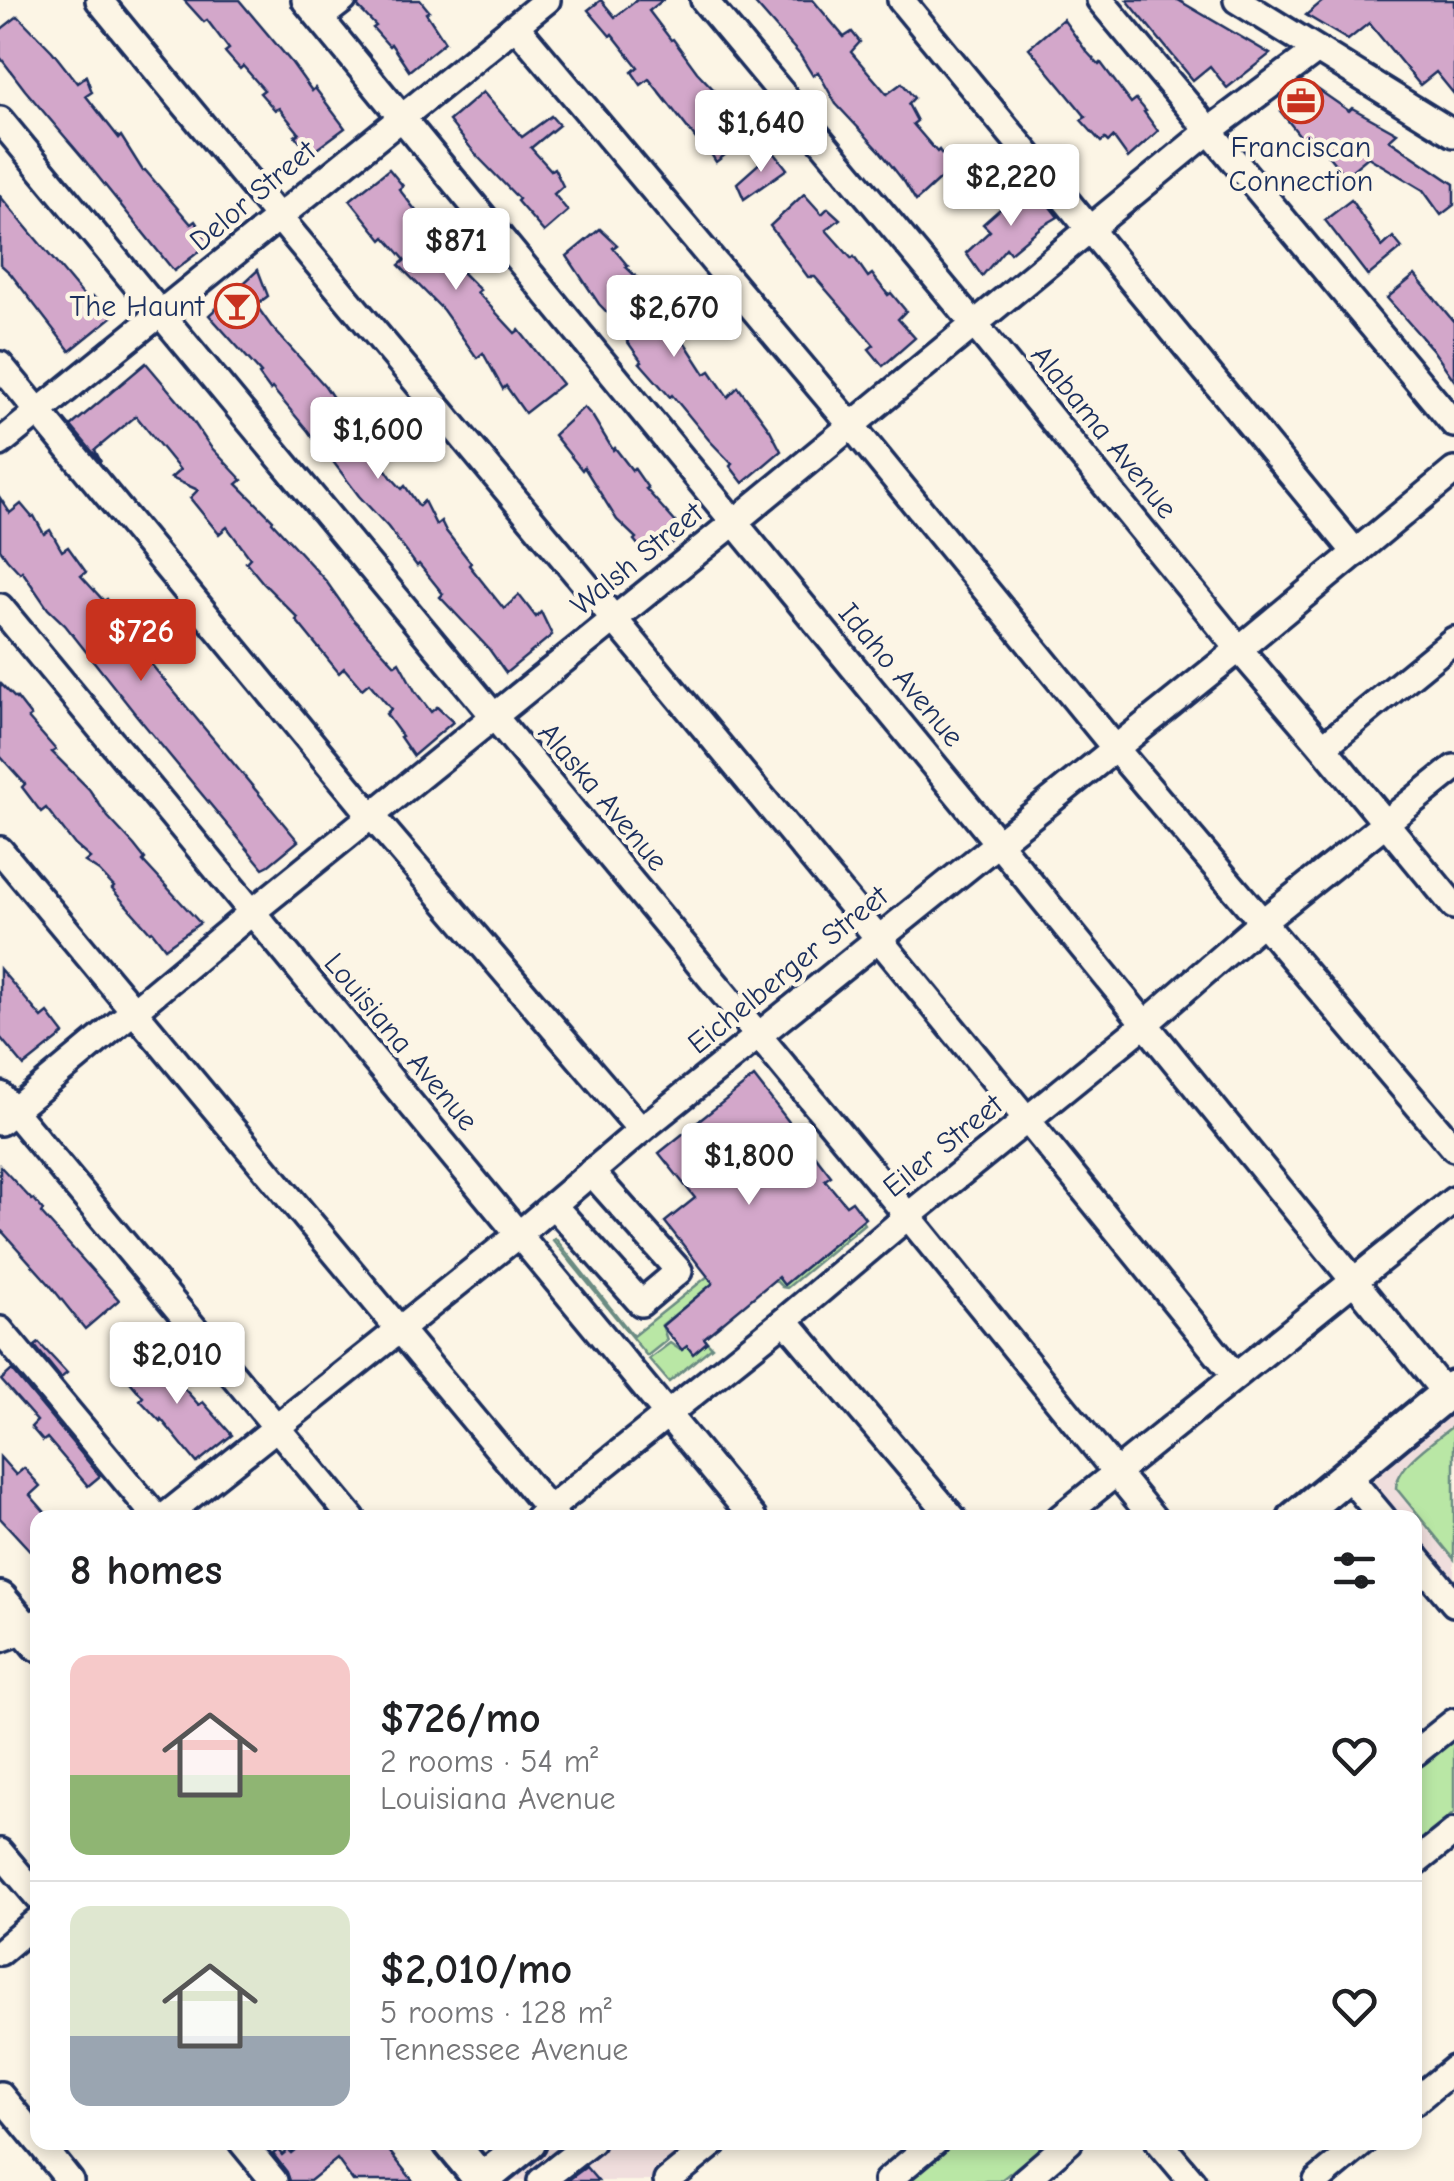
<!DOCTYPE html>
<meta charset="utf-8">
<style>
:root{--surface:#fff;--page:#f6f6f6;--text:#202124;--muted:#757577;--line:#e0e0e0;--accent:#c8321e}
body{margin:0;font-family:"Comic Neue",sans-serif;background:var(--page);color:var(--text);height:100vh;display:flex;flex-direction:column;font-size:38px;white-space:nowrap}
*{box-sizing:border-box;margin:0}
p{font-size:32px;color:var(--muted)}
.icon{flex:none;width:55px;height:55px;fill:none;stroke:currentColor;stroke-width:2;stroke-linecap:round;stroke-linejoin:round}
.map{position:relative;flex:1;overflow:hidden}
.drawer{position:absolute;left:30px;top:1510px;width:1392px;height:640px;display:flex;flex-direction:column;background:var(--surface);border-radius:20px;box-shadow:0 5px 15px #0003}
.drawer>*{flex:none}
.price{position:absolute;translate:-50% -85px;padding:0 22px;border-radius:10px;background:#fff;color:#222;font-size:32px;line-height:65px;filter:drop-shadow(0 2px 5px #0008)}
.price::after{content:'';position:absolute;left:50%;top:60px;width:30px;height:22px;margin-left:-15px;background:inherit;clip-path:polygon(0 0,100% 0,50% 100%)}
.price.on{background:var(--accent);color:#fff}
ul{padding:0;list-style:none}
li{display:flex;align-items:center;gap:30px;height:250px;padding:0 40px}
li+li{border-top:2px solid var(--line)}
li span{display:grid;place-items:center;flex:none;width:280px;height:200px;border-radius:20px;color:#555}
li>.icon{margin-inline-start:auto}
span .icon{width:120px;height:120px;fill:#fffc;stroke-width:1}
li b{font-size:42px}
h2{display:flex;justify-content:space-between;align-items:center;height:120px;padding:0 40px;font-size:42px}
.map>svg:first-child{display:block}
.built{fill:#f0dedd}
.green{fill:#b9e7a5;stroke:#6a8b82;stroke-width:2.5}
.building{fill:#d3a7ca;stroke:#1b2f5e;stroke-width:2.5}
.lines{fill:none;stroke-linecap:round;stroke-linejoin:round}
.minor-casing{stroke:#1b2f5e;stroke-width:32}
.major-casing{stroke:#1b2f5e;stroke-width:40}
.minor{stroke:#fcf5e5;stroke-width:25}
.major{stroke:#fcf5e5;stroke-width:32}
.labels{text-anchor:middle;dominant-baseline:central;stroke-width:9;stroke-linejoin:round;paint-order:stroke}
.poi-label{font-size:30px;fill:#1b2f5e;stroke:#fcf5e5}
.street-label{font-size:30px;fill:#1b2f5e;stroke:#fcf5e5}
</style>
<div class="map">
<svg width="1454" height="2181" viewBox="0 0 1454 2181">
<rect width="100%" height="100%" fill="#fcf5e5"/>
<filter id="ink" filterUnits="userSpaceOnUse"><feTurbulence type="fractalNoise" baseFrequency=".01" numOctaves="2"/><feDisplacementMap in="SourceGraphic" scale="20" xChannelSelector="R" yChannelSelector="G"/><feConvolveMatrix kernelMatrix="1 2 1 2 8 2 1 2 1" color-interpolation-filters="sRGB"/></filter>
<g filter="url(#ink)">
<g class="built">
<polygon points="1454,1410 1454,1584 1415,1536 1415,1518 1400,1517 1375,1486 1374,1479 1377,1473"/>
<polygon points="694,2142 698,2148 660,2181 513,2181 520,2167 551,2143"/>
</g>
<g class="green">
<polygon points="862,1221 864,1224 787,1288 782,1287 775,1280 778,1277 785,1284"/>
<polygon points="555,1238 633,1336 708,1276 714,1283 662,1325 667,1340 647,1356 553,1240"/>
<polygon points="707,1342 712,1347 669,1382 649,1359 670,1343 679,1349 687,1346 693,1353"/>
<path d="M1454,1425v134l-58,-71c1,-24 40,-48 58,-63z"/>
<polygon points="1454,1735 1454,1813 1415,1845 1415,1767"/>
<polygon points="950,2143 1047,2143 1000,2181 903,2181"/>
</g>
<g class="building">
<polygon points="184,0 239,0 292,63 312,91 315,88 345,128 310,154 295,136 299,133 279,108 275,110 260,93 264,90 243,66 240,69 225,52 229,49 207,20 204,22"/>
<polygon points="359,0 420,0 429,11 426,13 445,42 409,71 391,44 389,46 373,28 376,26 358,7"/>
<polygon points="601,0 615,17 637,0 663,0 649,11 671,40 673,39 697,72 715,91 713,92 749,129 725,147 730,151 716,162 703,141 700,144 649,79 641,85 632,72 638,67 612,34 610,36 588,10"/>
<polygon points="752,0 813,0 844,37 852,32 860,42 851,52 887,94 902,83 914,98 908,104 917,121 913,124 937,152 939,150 952,168 916,201 905,183 880,151 836,104 818,72 813,76 800,55"/>
<polygon points="1127,0 1178,0 1270,54 1227,88 1210,66 1193,80"/>
<polygon points="1324,0 1454,0 1454,94 1436,72 1420,85 1369,23 1348,40 1306,15"/>
<polygon points="18,16 52,51 77,83 86,76 92,92 86,96 119,138 121,136 143,171 145,170 191,224 195,221 210,243 174,271 83,158 25,90 0,57 0,30"/>
<polygon points="1063,19 1086,51 1099,65 1101,63 1131,103 1136,99 1146,111 1144,112 1158,131 1128,158 1113,137 1108,142 1105,139 1101,142 1081,120 1086,117 1029,48"/>
<polygon points="1313,86 1349,111 1352,108 1397,133 1389,140 1454,184 1454,205 1441,215 1423,190 1368,157 1345,176 1311,135 1304,141 1281,112"/>
<polygon points="483,92 522,137 551,116 559,125 531,148 551,170 554,168 563,186 554,194 568,211 544,232 517,201 519,199 478,157 449,121"/>
<polygon points="773,151 787,169 744,199 737,183"/>
<polygon points="389,169 403,186 399,189 416,211 414,213 428,230 426,231 464,271 462,272 480,290 477,292 515,333 519,330 562,384 525,413 506,386 503,389 483,353 477,358 443,310 399,265 405,260 385,237 382,240 350,200"/>
<polygon points="1035,188 1058,217 1041,227 1010,253 1006,248 982,276 966,253 990,231 983,224 1017,194 1022,200"/>
<polygon points="804,194 822,214 828,208 840,219 826,230 852,259 854,257 868,277 872,274 888,295 891,293 906,311 898,319 915,338 883,366 869,349 874,345 815,277 808,277 770,226"/>
<polygon points="0,196 88,301 93,296 112,317 70,351 10,273 0,264"/>
<polygon points="1351,200 1382,247 1393,237 1402,248 1368,276 1325,220"/>
<polygon points="600,229 617,245 613,248 628,266 626,267 651,291 662,305 654,312 673,336 676,333 685,343 705,374 710,371 728,397 738,387 770,430 781,451 743,483 730,466 732,464 709,440 672,395 670,397 640,363 642,362 627,341 631,337 599,304 567,256"/>
<polygon points="258,270 268,296 256,305 271,326 325,386 336,402 334,404 368,438 366,441 391,477 402,489 405,486 419,506 424,501 436,525 441,521 446,531 471,563 469,565 504,609 519,595 536,617 541,612 552,635 506,673 489,649 440,597 443,594 419,564 417,566 388,527 359,496 322,447 320,448 308,431 272,388 270,390 259,375 261,373 209,315"/>
<polygon points="1415,275 1454,322 1454,380 1433,350 1387,298"/>
<polygon points="146,363 184,408 210,446 242,480 237,484 273,520 272,522 326,581 352,618 395,665 399,662 415,691 431,712 437,707 453,722 413,756 400,737 402,736 386,714 391,709 369,683 362,689 344,668 339,673 296,620 298,618 264,584 246,562 250,558 227,527 219,534 190,498 198,490 171,478 180,470 136,416 95,450 101,462 71,426"/>
<polygon points="584,407 593,417 613,450 615,448 632,470 634,468 648,488 646,489 685,533 651,560 634,540 636,538 617,520 584,467 582,470 554,435"/>
<polygon points="0,498 10,513 21,504 32,517 34,516 44,534 50,530 62,551 68,547 86,572 81,576 104,601 107,599 117,615 114,618 136,646 298,841 269,865 263,868 137,716 65,625 48,609 22,571 20,573 7,559 0,549"/>
<polygon points="0,683 16,699 17,698 31,716 28,718 56,750 52,752 89,789 108,817 134,845 145,859 143,861 200,923 165,948 152,931 150,932 112,889 114,887 99,871 85,862 90,858 75,845 46,808 41,812 22,787 25,784 0,756"/>
<polygon points="0,969 42,1018 48,1013 64,1034 24,1066 0,1037"/>
<polygon points="754,1077 831,1176 825,1180 846,1205 852,1201 865,1218 784,1285 778,1277 704,1338 707,1342 693,1354 687,1346 682,1350 662,1326 713,1283 665,1222 695,1198 659,1153"/>
<polygon points="0,1166 32,1200 34,1199 43,1210 41,1213 119,1300 85,1329 50,1285 0,1229"/>
<polygon points="39,1343 67,1373 61,1378 35,1346"/>
<polygon points="157,1348 175,1368 170,1373 199,1405 203,1402 232,1435 197,1463 161,1419 160,1421 140,1400 143,1397 126,1377"/>
<polygon points="12,1370 100,1476 88,1486 47,1438 43,1441 31,1427 37,1421 1,1380"/>
<polygon points="0,1457 16,1475 24,1468 40,1486 30,1495 50,1518 38,1518 38,1559 0,1518"/>
<polygon points="305,2142 382,2142 413,2181 353,2181 337,2159 310,2181 290,2181 287,2172 273,2154 278,2150 282,2155 288,2150 291,2153"/>
<polygon points="586,2167 598,2181 567,2181"/>
</g>
<g class="lines">
<defs>
<g id="minor">
<path d="M99,0c170,208 345,413 516,620 209,251 416,503 620,756"/>
<polyline points="305,0 997,842 1446,1394"/>
<polyline points="704,0 975,325 1239,649 1323,747 1454,906"/>
<polyline points="901,0 1356,553"/>
<polyline points="1100,0 1454,424"/>
<polyline points="1237,0 1454,134"/>
<polyline points="320,18 343,0"/>
<polyline points="516,26 851,425 1115,748 1454,1148"/>
<polyline points="0,120 908,1216 1153,1518"/>
<polyline points="0,365 372,816 641,1130"/>
<polyline points="0,443 547,0"/>
<polyline points="0,607 753,1518"/>
<polyline points="1323,747 1454,640"/>
<polyline points="0,850 556,1518"/>
<polyline points="0,1095 352,1518"/>
<polyline points="0,1122 251,913 733,523 1210,130 1317,50"/>
<polyline points="553,1205 641,1303 679,1271 591,1172"/>
<polyline points="785,1320 953,1518"/>
<polyline points="0,1330 157,1518"/>
<polyline points="1347,1475 1383,1518"/>
<polyline points="163,1518 519,1234 641,1130 1239,649 1454,471"/>
<polyline points="538,1518 785,1320 908,1216 1146,1023 1261,923 1454,768"/>
<polyline points="1060,1518 1454,1200"/>
<polyline points="1415,1556 1454,1603"/>
<polyline points="0,1639 25,1630 38,1622"/>
<polyline points="1415,1753 1454,1722"/>
<polyline points="0,1852 38,1897"/>
<polyline points="1415,1863 1454,1832"/>
<polyline points="0,1952 38,1920"/>
<polyline points="0,2095 38,2141"/>
<polyline points="1415,2101 1454,2069"/>
<polyline points="39,2142 70,2181"/>
<polyline points="242,2142 274,2181"/>
<polyline points="1159,2142 1192,2181"/>
<polyline points="541,2181 591,2142"/>
<polyline points="667,2181 715,2142"/>
<polyline points="887,2181 934,2142"/>
<polyline points="1024,2181 1069,2142"/>
<polyline points="1317,2181 1364,2142"/>
</g>
<g id="major">
<polyline points="1295,1518 1454,1387"/>
<polyline points="0,1599 38,1644"/>
<polyline points="450,2142 482,2181"/>
<polyline points="481,2181 529,2142"/>
</g>
</defs>
<use href="#minor" class="minor-casing"/>
<use href="#major" class="major-casing"/>
<use href="#minor" class="minor"/>
<use href="#major" class="major"/>
</g>
</g>
<defs>
<symbol id="office-ring" viewBox="-11 -11 22 22"><circle r="9.5" fill="#fcf5e5" stroke="#c8321e" stroke-width="1.5"/><path d="M-6-3h4V-5.5h4V-3h4V5H-6ZM-1-4.5V-3h2v-1.5ZM-6 0V1H6V0Z" fill="#c8321e"/></symbol>
<symbol id="bar-ring" viewBox="-11 -11 22 22"><circle r="9.5" fill="#fcf5e5" stroke="#c8321e" stroke-width="1.5"/><path d="M-6-5H6L.8 .8V4.5H3.5V6h-7V4.5H-.8V.8Z" fill="#c8321e"/></symbol>
</defs>
<g fill-rule="evenodd">
<use href="#office-ring" x="1276" y="76" width="50" height="50"/>
<use href="#bar-ring" x="212" y="281" width="50" height="50"/>
</g>
<g class="labels">
<g class="poi-label">
<text x="1301" y="147">Franciscan<tspan x="1301" dy="34">Connection</tspan></text>
<text x="204" y="306" text-anchor="end">The Haunt</text>
</g>
<g class="street-label">
<text transform="translate(253 196) rotate(-40)">Delor Street</text>
<text transform="translate(1104 432) rotate(51)">Alabama Avenue</text>
<text transform="translate(637 559) rotate(-39)">Walsh Street</text>
<text transform="translate(901 675) rotate(50)">Idaho Avenue</text>
<text transform="translate(603 797) rotate(50)">Alaska Avenue</text>
<text transform="translate(788 970) rotate(-39)">Eichelberger Street</text>
<text transform="translate(401 1042) rotate(50)">Louisiana Avenue</text>
<text transform="translate(943 1146) rotate(-39)">Eiler Street</text>
</g>
</g>
</svg>
<b class="price" style="left:761px;top:175px">$1,640</b>
<b class="price" style="left:1011px;top:229px">$2,220</b>
<b class="price" style="left:456px;top:293px">$871</b>
<b class="price" style="left:674px;top:360px">$2,670</b>
<b class="price" style="left:378px;top:482px">$1,600</b>
<b class="price on" style="left:141px;top:684px">$726</b>
<b class="price" style="left:749px;top:1208px">$1,800</b>
<b class="price" style="left:177px;top:1407px">$2,010</b>
<section class="drawer">
<h2>8 homes<svg class="icon" aria-label="filters" viewBox="0 0 24 24"><path d="M4 7h16M4 17h16"/><circle cx="9" cy="7" r="2"/><circle cx="15" cy="17" r="2"/></svg></h2>
<ul>
<li><span style="background:linear-gradient(#f6c9c9 60%,#8fb573 0)"><svg class="icon" aria-label="home" viewBox="0 0 24 24"><path d="M3 11l9-7 9 7M6 9v11h12V9"/></svg></span><div><b>$726/mo</b><p>2 rooms · 54 m²</p><p>Louisiana Avenue</p></div><svg class="icon" aria-label="heart" viewBox="0 0 24 24"><path d="M12 20l-8-8c-3-5 5-10 8-4 3-6 11-1 8 4z"/></svg></li>
<li><span style="background:linear-gradient(#dfe7d0 65%,#9aa5b1 0)"><svg class="icon" aria-label="home" viewBox="0 0 24 24"><path d="M3 11l9-7 9 7M6 9v11h12V9"/></svg></span><div><b>$2,010/mo</b><p>5 rooms · 128 m²</p><p>Tennessee Avenue</p></div><svg class="icon" aria-label="heart" viewBox="0 0 24 24"><path d="M12 20l-8-8c-3-5 5-10 8-4 3-6 11-1 8 4z"/></svg></li>
</ul>
</section>
</div>
